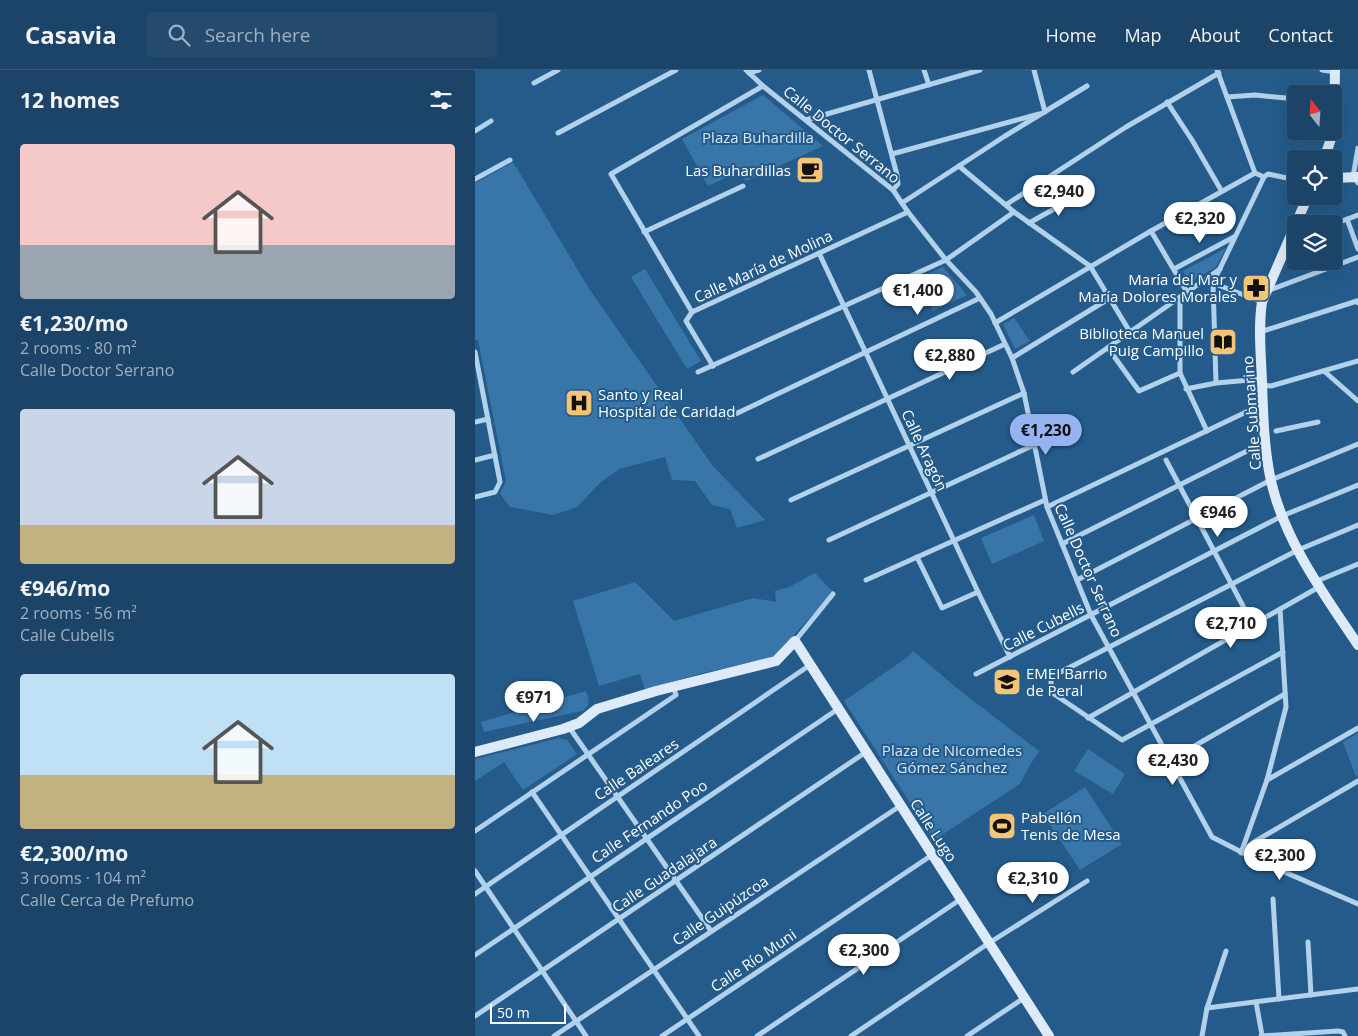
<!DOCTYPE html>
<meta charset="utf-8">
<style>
:root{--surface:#1b4468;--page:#244b6e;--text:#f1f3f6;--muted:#a0b0c0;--line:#395c7c;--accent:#95b2f1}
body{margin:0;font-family:"Open Sans",sans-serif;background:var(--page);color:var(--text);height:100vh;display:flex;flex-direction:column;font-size:19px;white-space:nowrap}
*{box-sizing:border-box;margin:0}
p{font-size:16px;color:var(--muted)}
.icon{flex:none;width:28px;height:28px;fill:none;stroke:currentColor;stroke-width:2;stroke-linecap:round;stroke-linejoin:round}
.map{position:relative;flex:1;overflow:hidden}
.drawer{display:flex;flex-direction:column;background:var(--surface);width:475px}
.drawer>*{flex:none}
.needle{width:32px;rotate:343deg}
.buttons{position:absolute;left:812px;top:15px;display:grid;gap:10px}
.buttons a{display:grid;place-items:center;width:55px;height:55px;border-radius:5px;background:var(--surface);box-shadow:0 5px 20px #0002,0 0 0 1px var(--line);font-size:25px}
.scale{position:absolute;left:15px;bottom:12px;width:76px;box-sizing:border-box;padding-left:5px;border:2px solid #fff;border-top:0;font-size:14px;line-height:18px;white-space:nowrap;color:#fff;-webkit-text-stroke:4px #245b8b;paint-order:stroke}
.price{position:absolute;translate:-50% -42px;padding:0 11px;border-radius:18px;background:#fff;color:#222;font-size:16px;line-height:32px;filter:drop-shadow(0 1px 2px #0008)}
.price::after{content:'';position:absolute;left:50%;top:30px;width:15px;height:11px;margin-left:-8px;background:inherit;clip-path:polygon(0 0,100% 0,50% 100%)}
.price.active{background:var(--accent);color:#111}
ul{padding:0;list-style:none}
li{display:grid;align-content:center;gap:10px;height:265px;padding:0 20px}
li span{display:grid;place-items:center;height:155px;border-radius:5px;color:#555}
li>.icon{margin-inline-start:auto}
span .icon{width:90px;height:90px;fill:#fffc;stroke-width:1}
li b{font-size:21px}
h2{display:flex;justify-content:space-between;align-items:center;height:60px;padding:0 20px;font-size:21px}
header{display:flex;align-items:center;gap:30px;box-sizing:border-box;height:70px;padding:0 25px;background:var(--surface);border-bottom:1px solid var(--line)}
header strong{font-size:24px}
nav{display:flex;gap:28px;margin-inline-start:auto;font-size:18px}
.search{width:350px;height:45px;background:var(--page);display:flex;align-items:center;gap:12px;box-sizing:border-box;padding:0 18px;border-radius:5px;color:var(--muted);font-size:19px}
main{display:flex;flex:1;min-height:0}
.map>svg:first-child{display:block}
.green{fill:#3875a8}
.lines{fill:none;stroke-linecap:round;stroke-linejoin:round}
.street{stroke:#b2d1ea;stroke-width:5}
.secondary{stroke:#ddebf8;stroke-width:10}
.labels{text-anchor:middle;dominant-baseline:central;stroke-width:4;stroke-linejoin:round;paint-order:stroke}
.street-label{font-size:15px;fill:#fff;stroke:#245b8b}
.park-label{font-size:15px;fill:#d6e9f8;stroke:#245b8b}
.poi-label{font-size:15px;fill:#fff;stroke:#245b8b;text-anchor:end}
</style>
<header>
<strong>Casavia</strong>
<div class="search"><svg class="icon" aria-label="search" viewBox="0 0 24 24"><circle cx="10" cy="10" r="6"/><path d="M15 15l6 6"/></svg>Search here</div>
<nav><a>Home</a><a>Map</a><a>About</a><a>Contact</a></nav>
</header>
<main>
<section class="drawer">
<h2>12 homes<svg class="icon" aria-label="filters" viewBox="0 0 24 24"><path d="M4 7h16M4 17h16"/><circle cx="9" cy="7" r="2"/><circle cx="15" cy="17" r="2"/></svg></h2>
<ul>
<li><span style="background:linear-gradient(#f6c9c9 65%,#9aa5b1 0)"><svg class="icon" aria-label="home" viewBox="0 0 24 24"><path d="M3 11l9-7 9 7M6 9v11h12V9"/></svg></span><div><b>€1,230/mo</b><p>2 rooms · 80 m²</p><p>Calle Doctor Serrano</p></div></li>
<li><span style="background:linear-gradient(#c9d6e8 75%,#c2b280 0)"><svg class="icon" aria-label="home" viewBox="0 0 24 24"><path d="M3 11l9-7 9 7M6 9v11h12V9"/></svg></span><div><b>€946/mo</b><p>2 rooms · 56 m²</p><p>Calle Cubells</p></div></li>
<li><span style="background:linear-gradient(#bfe0f5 65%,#c2b280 0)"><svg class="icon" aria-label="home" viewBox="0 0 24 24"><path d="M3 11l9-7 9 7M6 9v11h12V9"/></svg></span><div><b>€2,300/mo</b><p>3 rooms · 104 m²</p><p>Calle Cerca de Prefumo</p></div></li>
</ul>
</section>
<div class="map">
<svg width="883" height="966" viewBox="0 0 883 966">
<rect width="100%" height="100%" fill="#245b8b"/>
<g class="green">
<polygon points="288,25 348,76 271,111 265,101 233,116 207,69"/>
<polygon points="38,92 113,217 237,395 290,450 262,458 255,439 237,435 220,411 197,410 190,387 144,399 126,412 102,437 78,445 35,437 25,424 31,411 3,270 0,270 0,113"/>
<polygon points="751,178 741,197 714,213 708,201"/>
<polygon points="468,197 492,225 458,241 443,208"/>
<polygon points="170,199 226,291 212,299 156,207"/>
<polygon points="539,248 555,271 540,279 528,254"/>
<polygon points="559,445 569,471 517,494 506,468"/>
<polygon points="340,503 358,522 300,586 296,588 224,604 170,620 165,604 124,616 98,531 160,512 199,551 278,528 301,532 300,521 314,517"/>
<polygon points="438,581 483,619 564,681 555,695 545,714 459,770 369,631 434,586"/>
<path d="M111,621c3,8 5,15 -4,20l-98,21 -3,-10z"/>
<polygon points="883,663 883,705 881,707 868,672"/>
<polygon points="84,668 92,670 102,684 48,720 29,692 0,711 0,689"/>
<polygon points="613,679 650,704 638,724 599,701"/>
<polygon points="610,717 647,774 605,800 568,744"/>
</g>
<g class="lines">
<g class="street">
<polyline points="271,0 288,16 418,120 433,142 471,190 501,222 516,244 537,288 549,323 572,437 616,545 737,767 782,790 883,834"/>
<polyline points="394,0 422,105 423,114 418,120"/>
<polyline points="449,0 454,15"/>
<polyline points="559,0 570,42"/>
<polyline points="847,0 860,2"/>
<polyline points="274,3 284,0"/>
<polyline points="59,13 83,0"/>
<polyline points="288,16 136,104 217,242 433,142"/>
<polyline points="752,27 780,25 821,29"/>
<polyline points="692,32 717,70 746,120"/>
<polyline points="331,50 505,0"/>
<polyline points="0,61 16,51"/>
<polyline points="83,63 201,0"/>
<polyline points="883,78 878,107 883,113"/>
<polyline points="417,84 564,44"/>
<polyline points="484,96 539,142 615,196 655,262"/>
<polyline points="789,107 793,104 821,110"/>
<polyline points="0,109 35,90"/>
<polyline points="427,133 530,66 612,16"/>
<polyline points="532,134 651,57 744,3"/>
<polyline points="872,149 883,179"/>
<polyline points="554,153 604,125"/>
<polyline points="859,154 883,145"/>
<polyline points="676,161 712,222"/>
<polyline points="169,162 268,116"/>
<polyline points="344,183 503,522 535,587"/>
<polyline points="699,199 759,167"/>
<polyline points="738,213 787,232"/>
<polyline points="792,221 883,187"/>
<polyline points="705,227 705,303 732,361"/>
<polyline points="217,242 211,251 238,296"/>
<polyline points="520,253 676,161 780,103"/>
<polyline points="785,262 882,231 883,233"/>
<polyline points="633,278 664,321 705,303"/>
<polyline points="0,282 25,412 20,422 0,427"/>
<polyline points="537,288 635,228"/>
<polyline points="849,301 883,331"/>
<polyline points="223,302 471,190 539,142"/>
<polyline points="598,302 745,199"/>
<polyline points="741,313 738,213 789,107 780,103 742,0"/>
<polyline points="787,315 796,316 883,291"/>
<polyline points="711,319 741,313 787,309"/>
<polyline points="254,347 505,228"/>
<polyline points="0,352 13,349"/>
<polyline points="801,361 843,352"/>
<polyline points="283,389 530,274"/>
<polyline points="0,390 20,385"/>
<polyline points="691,390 778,555"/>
<polyline points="316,430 549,323"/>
<polyline points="572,437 788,334"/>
<polyline points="354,470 559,375"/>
<polyline points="587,474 790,372"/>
<polyline points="442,487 467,538 503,522"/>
<polyline points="391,510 570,430"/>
<polyline points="602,510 796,410 883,374"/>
<polyline points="842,511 883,494"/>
<polyline points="320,571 358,524"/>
<polyline points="808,582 647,670 576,622 576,607 823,480 883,455"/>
<polyline points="501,604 807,446 883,415"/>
<polyline points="613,648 844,517"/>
<polyline points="94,657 236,861"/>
<polyline points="695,690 810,624"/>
<polyline points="792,710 883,658"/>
<polyline points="57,722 224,966"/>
<polyline points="0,761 201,625 198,616"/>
<polyline points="767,782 779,772 883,711"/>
<polyline points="766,783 792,710 811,637 805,539"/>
<polyline points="0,801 111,966"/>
<polyline points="0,824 335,595"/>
<polyline points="798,829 804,929"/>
<polyline points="833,872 836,925"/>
<polyline points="0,885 363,639"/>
<polyline points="781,932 787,965"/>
<polyline points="732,938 883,919"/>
<polyline points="0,946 391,682"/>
<polyline points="79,966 425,736"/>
<polyline points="187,966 457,785"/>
<polyline points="282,966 486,829"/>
<polyline points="376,966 514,873 612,811"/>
<polyline points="492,966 549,928"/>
<polyline points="727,966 732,938 751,881"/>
<polyline points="786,966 863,961 868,962 870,966"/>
</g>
<g class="secondary">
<polyline points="849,89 859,60 860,0"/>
<polyline points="859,108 883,107"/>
<path d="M833,126l-46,106c-4,26 -1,54 0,80 1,32 2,67 9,99 14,61 53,113 87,164"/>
<polyline points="0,682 88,659 104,653 122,639 181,621 301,591 320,571 574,966"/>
</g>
</g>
<defs>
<symbol id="cafe-square" viewBox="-11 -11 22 22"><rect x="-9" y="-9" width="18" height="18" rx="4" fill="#f5c476" stroke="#245b8b"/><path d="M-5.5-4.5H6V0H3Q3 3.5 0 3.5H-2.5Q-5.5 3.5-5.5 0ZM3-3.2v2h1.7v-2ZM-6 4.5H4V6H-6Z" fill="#111"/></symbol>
<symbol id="pharmacy-square" viewBox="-11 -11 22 22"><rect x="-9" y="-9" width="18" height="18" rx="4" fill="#f5c476" stroke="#245b8b"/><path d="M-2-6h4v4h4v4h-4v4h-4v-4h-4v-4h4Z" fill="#111"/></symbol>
<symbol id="library-square" viewBox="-11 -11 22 22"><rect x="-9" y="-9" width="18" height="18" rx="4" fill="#f5c476" stroke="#245b8b"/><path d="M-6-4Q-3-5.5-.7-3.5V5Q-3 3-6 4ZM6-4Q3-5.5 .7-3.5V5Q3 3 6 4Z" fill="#111"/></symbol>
<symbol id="hospital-square" viewBox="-11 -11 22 22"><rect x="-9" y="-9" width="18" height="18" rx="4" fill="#f5c476" stroke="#245b8b"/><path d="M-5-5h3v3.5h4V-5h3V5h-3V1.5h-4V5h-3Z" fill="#111"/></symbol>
<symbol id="school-square" viewBox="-11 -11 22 22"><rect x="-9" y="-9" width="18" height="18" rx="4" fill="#f5c476" stroke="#245b8b"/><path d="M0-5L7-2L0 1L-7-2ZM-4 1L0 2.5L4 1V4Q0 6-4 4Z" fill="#111"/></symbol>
<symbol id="stadium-square" viewBox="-11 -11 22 22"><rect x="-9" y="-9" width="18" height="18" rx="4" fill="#f5c476" stroke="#245b8b"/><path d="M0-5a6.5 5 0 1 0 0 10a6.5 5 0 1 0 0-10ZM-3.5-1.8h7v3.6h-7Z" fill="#111"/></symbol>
</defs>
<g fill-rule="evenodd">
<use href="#cafe-square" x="319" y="84" width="32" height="32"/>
<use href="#pharmacy-square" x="765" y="202" width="32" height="32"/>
<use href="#library-square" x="732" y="256" width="32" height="32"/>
<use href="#hospital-square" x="88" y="317" width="32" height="32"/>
<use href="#school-square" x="516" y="596" width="32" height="32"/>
<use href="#stadium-square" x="511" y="740" width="32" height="32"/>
</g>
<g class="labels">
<g class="street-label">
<text transform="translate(367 64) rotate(39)">Calle Doctor Serrano</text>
<text transform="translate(288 196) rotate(-25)">Calle María de Molina</text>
<text transform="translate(776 343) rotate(-94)">Calle Submarino</text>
<text transform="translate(450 380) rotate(65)">Calle Aragón</text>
<text transform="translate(614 500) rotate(66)">Calle Doctor Serrano</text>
<text transform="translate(568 556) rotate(-27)">Calle Cubells</text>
<text transform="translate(161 699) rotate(-34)">Calle Baleares</text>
<text transform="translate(174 751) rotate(-34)">Calle Fernando Poo</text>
<text transform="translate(459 760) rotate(57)">Calle Lugo</text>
<text transform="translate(189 804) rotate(-34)">Calle Guadalajara</text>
<text transform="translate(245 840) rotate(-34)">Calle Guipúzcoa</text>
<text transform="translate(278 890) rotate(-34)">Calle Río Muni</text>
</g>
<g class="park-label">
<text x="283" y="67">Plaza Buhardilla</text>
<text x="477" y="680">Plaza de Nicomedes<tspan x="477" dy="17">Gómez Sánchez</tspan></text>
</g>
<g class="poi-label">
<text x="316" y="100">Las Buhardillas</text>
<text x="762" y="209">María del Mar y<tspan x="762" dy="17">María Dolores Morales</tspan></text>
<text x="729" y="263">Biblioteca Manuel<tspan x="729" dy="17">Puig Campillo</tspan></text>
<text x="123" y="324" text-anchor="start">Santo y Real<tspan x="123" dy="17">Hospital de Caridad</tspan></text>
<text x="551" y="603" text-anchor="start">EMEI Barrio<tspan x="551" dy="17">de Peral</tspan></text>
<text x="546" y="747" text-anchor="start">Pabellón<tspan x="546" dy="17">Tenis de Mesa</tspan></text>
</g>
</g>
</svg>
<div class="buttons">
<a><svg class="needle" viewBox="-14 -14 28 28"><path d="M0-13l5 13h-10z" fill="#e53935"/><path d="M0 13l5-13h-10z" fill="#a0b0c0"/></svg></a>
<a><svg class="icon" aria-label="locate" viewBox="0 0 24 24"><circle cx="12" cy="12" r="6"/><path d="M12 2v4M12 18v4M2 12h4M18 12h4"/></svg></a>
<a><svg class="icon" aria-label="layers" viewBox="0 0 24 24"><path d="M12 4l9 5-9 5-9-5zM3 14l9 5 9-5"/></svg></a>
</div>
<div class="scale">50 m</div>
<b class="price" style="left:584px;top:147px">€2,940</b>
<b class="price" style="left:725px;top:174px">€2,320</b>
<b class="price" style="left:443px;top:246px">€1,400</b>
<b class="price" style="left:475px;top:311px">€2,880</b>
<b class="price active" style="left:571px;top:386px">€1,230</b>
<b class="price" style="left:743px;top:468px">€946</b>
<b class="price" style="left:756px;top:579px">€2,710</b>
<b class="price" style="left:59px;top:653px">€971</b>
<b class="price" style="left:698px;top:716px">€2,430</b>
<b class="price" style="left:805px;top:811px">€2,300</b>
<b class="price" style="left:558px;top:834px">€2,310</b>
<b class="price" style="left:389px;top:906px">€2,300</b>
</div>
</main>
